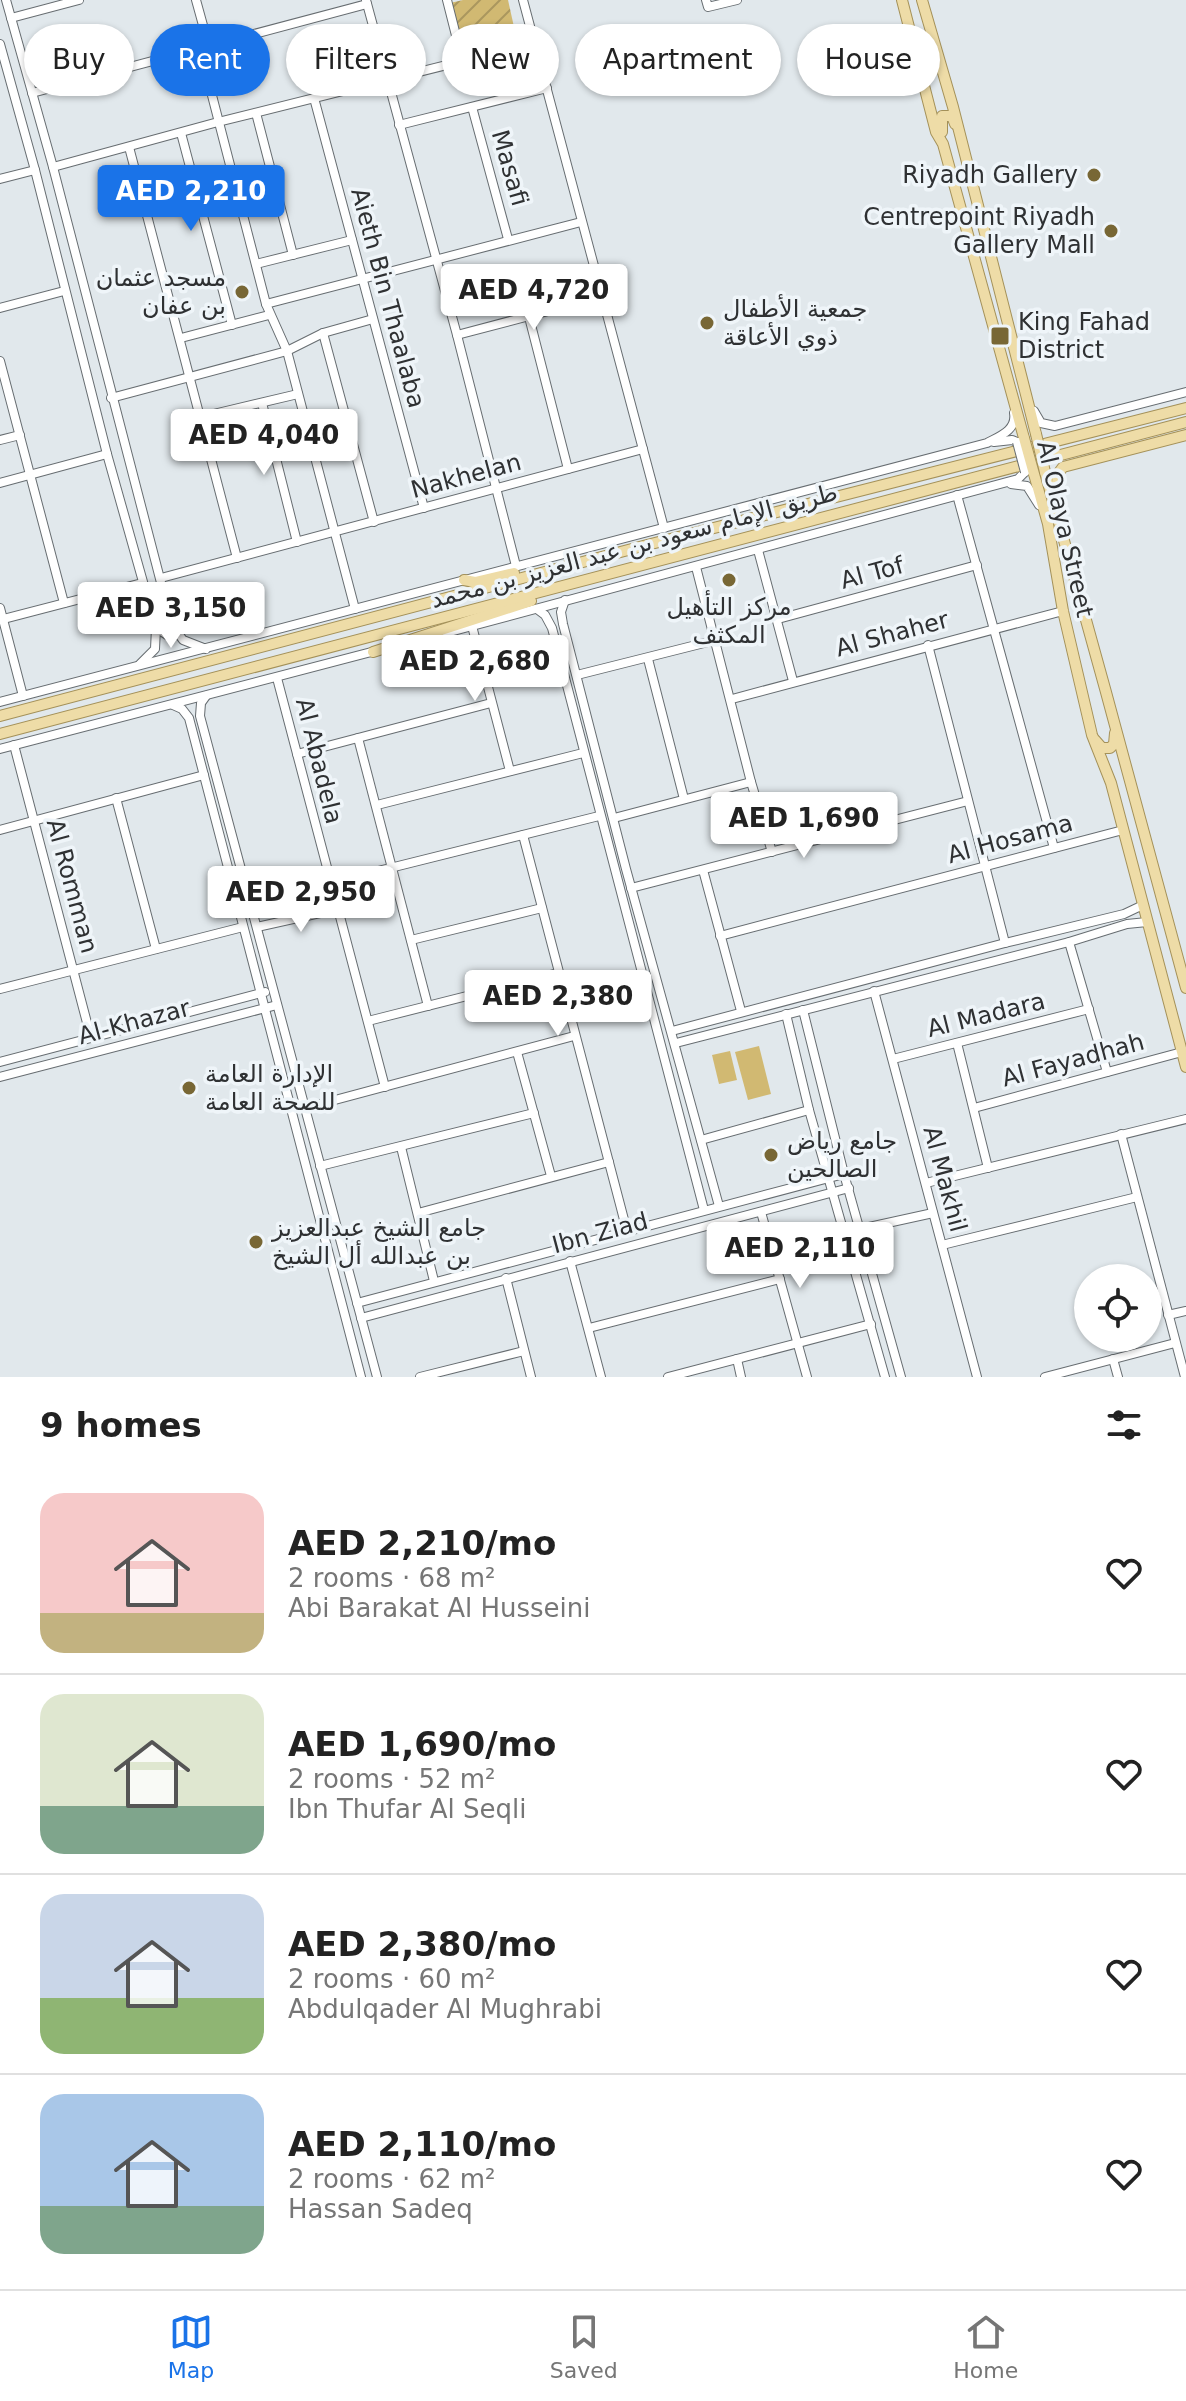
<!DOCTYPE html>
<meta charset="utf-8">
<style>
:root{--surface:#fff;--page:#f2f2f2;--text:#222;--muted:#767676;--line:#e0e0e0;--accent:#1a73e8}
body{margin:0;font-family:"DejaVu Sans",Cairo,sans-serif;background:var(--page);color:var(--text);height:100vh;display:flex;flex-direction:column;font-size:30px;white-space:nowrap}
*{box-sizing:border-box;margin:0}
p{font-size:26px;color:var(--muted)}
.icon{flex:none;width:44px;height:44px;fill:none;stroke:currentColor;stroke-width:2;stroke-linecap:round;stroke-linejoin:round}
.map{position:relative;height:1377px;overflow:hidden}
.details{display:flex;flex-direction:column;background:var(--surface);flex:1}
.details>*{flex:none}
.banner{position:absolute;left:24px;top:24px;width:1138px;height:72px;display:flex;gap:16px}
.fabs{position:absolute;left:1074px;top:1264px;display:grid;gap:16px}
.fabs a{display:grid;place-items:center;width:88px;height:88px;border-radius:50%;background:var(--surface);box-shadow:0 2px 6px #0004;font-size:40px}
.price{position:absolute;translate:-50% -68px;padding:0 18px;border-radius:8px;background:#fff;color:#222;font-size:26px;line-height:52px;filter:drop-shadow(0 2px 4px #0008)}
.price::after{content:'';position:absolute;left:50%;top:48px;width:24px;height:18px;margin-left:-12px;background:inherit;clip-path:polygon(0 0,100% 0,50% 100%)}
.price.active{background:var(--accent);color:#fff}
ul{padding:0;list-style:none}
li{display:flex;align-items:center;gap:24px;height:200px;padding:0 40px}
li+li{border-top:2px solid var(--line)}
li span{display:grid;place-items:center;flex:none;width:224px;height:160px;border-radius:24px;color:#555}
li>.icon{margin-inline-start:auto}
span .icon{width:96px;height:96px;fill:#fffc;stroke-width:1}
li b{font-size:34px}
h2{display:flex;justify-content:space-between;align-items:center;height:96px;padding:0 40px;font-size:34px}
.pill{padding:0 28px;border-radius:36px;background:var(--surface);box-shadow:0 2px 6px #0004;font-size:28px;line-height:72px}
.pill.active{background:var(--accent);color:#fff}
.menu{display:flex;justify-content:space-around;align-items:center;height:112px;border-top:2px solid var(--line);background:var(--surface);font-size:22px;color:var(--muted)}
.menu a{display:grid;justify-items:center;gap:4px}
.menu .active{color:var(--accent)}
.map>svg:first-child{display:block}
.garden{fill:url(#garden-furrows)}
.pitch{fill:#d1b972}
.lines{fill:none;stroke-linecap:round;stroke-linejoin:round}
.minor-casing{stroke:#676d71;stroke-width:10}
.major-casing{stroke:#a49159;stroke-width:12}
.minor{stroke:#fff;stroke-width:8}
.major{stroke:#eedca7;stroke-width:10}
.minor-bridge-casing{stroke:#676d71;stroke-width:10;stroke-linecap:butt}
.major-bridge-casing{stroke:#a49159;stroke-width:12;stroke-linecap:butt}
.minor-bridge{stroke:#fff;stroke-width:8}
.major-bridge{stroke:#eedca7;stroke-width:10}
.poi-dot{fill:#786735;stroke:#eff5f9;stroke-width:3}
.labels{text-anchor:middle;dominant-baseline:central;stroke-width:7;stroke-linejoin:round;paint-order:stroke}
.street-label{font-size:24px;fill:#2f3133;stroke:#eff5f9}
.poi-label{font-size:24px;fill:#2f3133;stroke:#eff5f9;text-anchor:start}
</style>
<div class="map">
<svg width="1186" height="1377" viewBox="0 0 1186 1377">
<defs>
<pattern id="garden-furrows" width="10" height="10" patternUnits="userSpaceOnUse" patternTransform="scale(2)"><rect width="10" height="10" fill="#d1b972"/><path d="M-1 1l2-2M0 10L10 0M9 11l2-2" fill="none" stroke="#aa975e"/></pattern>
</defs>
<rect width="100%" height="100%" fill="#e1e8ec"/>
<polygon class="garden" points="463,0 508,0 518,45 465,59 450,3"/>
<g class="pitch">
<polygon points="759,1046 771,1094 748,1100 735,1052"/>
<polygon points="730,1051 737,1080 719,1084 712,1055"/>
</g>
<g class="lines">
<defs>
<g id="minor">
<polyline points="6,0 53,167 172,625 183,640 206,649"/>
<polyline points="196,0 209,47"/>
<polyline points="366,0 457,335 516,566"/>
<polyline points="447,0 463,63"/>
<polyline points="523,0 664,528"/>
<polyline points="706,0 708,7 737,0"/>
<polyline points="11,18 79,0"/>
<polyline points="0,44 35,170 107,454 156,628 155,649 140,664"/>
<polyline points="200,49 266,304 287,351 355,609"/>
<polyline points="32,93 367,4"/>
<polyline points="314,98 424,508"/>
<polyline points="472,107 508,239"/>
<polyline points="256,113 293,255"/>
<polyline points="399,125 547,88"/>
<polyline points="181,133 232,325"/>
<polyline points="129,147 237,558"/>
<polyline points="53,167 218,122 535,43"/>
<polyline points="0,179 35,170"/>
<polyline points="256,264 352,240"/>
<polyline points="266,304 581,222"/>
<polyline points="0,308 64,291"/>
<polyline points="529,317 568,469"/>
<polyline points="323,333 374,522"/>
<polyline points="457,335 601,297"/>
<polyline points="181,338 269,315"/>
<polyline points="0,361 64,603"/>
<polyline points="111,398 287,351 323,333 373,319"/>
<polyline points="262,403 297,542"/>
<polyline points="1034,411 1041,423 1055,426 1186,392"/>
<polyline points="201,417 298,394"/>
<polyline points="0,440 20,435"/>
<polyline points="994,442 1012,440 1017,442"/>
<polyline points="0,483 107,454"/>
<polyline points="1011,484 1027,486 1039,505"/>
<polyline points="957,495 1054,848"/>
<polyline points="758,550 793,681"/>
<polyline points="696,567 751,782 772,852"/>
<polyline points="161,578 643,449"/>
<polyline points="565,600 561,612 563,624 626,869 719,1206"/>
<polyline points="0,608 23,696"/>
<polyline points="537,609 545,615 552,628 704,1210"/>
<polyline points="778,619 977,565"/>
<polyline points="0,620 142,583"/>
<polyline points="472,626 510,771"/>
<polyline points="156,628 167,635 171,631 172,625"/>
<polyline points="446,633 1018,479 1025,472"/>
<polyline points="928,645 1005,943"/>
<polyline points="648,659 684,799"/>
<polyline points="577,675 716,640"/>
<polyline points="277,678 385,1087"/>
<polyline points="206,696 201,703 200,716 377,1377"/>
<polyline points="732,699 1063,611"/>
<path d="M0,702l987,-259c13,-7 30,-13 27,-30"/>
<polyline points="173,705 182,709 189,718 361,1377"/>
<polyline points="358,738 428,1006"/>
<polyline points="14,745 91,1038"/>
<polyline points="0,749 379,650"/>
<polyline points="297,754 491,703"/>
<polyline points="116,798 156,949"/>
<polyline points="377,805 583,753"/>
<polyline points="614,818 751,782"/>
<polyline points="0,830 204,775"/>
<polyline points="523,835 627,1231"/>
<polyline points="703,870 741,1011"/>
<polyline points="330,883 599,816"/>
<polyline points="631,888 968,801"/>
<polyline points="257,927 338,909"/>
<polyline points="720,936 1123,830"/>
<polyline points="411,940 542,908"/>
<polyline points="1069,942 1107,1072"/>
<polyline points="0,989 243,927"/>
<polyline points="874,991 977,1377"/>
<polyline points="803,1010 844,1174 901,1377"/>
<polyline points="568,1012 646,992"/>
<polyline points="786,1014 809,1110 885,1377"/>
<polyline points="368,1021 558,973"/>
<polyline points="672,1031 1005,943 1124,914 1143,905"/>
<polyline points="676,1043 1069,942 1127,924 1147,922"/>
<polyline points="957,1043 988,1168"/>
<polyline points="517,1052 551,1176"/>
<polyline points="893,1059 1089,1009"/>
<polyline points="0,1062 265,992"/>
<polyline points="0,1077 277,1005"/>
<polyline points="305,1108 574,1036"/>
<polyline points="974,1108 1182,1052"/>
<polyline points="1121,1134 1185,1377"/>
<polyline points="701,1140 809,1110"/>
<polyline points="401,1147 434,1281"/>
<polyline points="320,1166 534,1113"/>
<polyline points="926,1183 1186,1119"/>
<polyline points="761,1212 807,1377"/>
<polyline points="418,1213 609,1162"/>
<polyline points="860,1229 933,1213"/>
<polyline points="942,1245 1137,1197"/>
<polyline points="570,1261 601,1377"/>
<polyline points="506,1278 531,1377"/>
<polyline points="357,1303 844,1174"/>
<polyline points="1168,1315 1186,1311"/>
<polyline points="361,1318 849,1188"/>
<polyline points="589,1328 780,1279"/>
<polyline points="737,1359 741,1377"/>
<polyline points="1113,1359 1118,1377"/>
<polyline points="420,1377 524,1351"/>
<polyline points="668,1377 871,1324"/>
<polyline points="1045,1377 1175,1343"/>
</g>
<g id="major">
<polyline points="902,0 936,132 943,144 1024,438"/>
<polyline points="922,0 953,107 1036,434"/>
<polyline points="942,132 942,116 952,116 955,124"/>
<path d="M1045,472c48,172 95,343 141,516"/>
<polyline points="1034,474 1048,524 1063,611 1092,735 1111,783 1186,1067"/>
<polyline points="1059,502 1057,475 1063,467 1186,435"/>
<polyline points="464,580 475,582 514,573"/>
<polyline points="373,652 531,601"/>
<polyline points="0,716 647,545 1186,408"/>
<polyline points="0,734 1186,422"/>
<polyline points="1095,740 1102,748 1110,748 1114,744 1115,733"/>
</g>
</defs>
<use href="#minor" class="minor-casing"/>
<use href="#major" class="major-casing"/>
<use href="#minor" class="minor"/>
<use href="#major" class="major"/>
<defs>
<polyline id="minor-bridge" points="1017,442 1025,472"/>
<g id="major-bridge">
<polyline points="1036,434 1045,472"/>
<polyline points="1024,438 1034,474"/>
</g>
</defs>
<use href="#minor-bridge" class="minor-bridge-casing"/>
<use href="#major-bridge" class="major-bridge-casing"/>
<use href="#minor-bridge" class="minor-bridge"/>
<use href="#major-bridge" class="major-bridge"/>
</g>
<g class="poi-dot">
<circle cx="1094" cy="175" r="8"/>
<circle cx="1111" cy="231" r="8"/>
<circle cx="242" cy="292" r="8"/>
<circle cx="707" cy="323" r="8"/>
<rect x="990" y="326" width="20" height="20" rx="4"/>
<circle cx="729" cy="580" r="8"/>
<circle cx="189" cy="1088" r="8"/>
<circle cx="771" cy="1155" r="8"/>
<circle cx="256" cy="1242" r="8"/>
</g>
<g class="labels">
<g class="street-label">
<text transform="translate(510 168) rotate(74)">Masafi</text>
<text transform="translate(388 298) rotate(75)">Aieth Bin Thaalaba</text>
<text transform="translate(466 476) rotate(-15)">Nakhelan</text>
<text transform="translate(1065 529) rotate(77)">Al Olaya Street</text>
<text transform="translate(634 546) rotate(-15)">طريق الإمام سعود بن عبد العزيز بن محمد</text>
<text transform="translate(872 573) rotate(-15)">Al Tof</text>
<text transform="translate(892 634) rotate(-15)">Al Shaher</text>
<text transform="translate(319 761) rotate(76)">Al Abadela</text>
<text transform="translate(1010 839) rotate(-15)">Al Hosama</text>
<text transform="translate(72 886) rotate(75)">Al Romman</text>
<text transform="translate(986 1015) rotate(-14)">Al Madara</text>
<text transform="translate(134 1022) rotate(-15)">Al-Khazar</text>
<text transform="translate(1073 1060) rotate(-15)">Al Fayadhah</text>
<text transform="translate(945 1179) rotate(75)">Al Makhil</text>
<text transform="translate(600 1233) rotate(-15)">Ibn Ziad</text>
</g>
<g class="poi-label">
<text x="1078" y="175" text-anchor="end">Riyadh Gallery</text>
<text x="1095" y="217" text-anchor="end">Centrepoint Riyadh<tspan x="1095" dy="28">Gallery Mall</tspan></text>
<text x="226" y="278" text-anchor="end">مسجد عثمان<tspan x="226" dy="28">بن عفان</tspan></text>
<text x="723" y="309">جمعية الأطفال<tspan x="723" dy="28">ذوي الأعاقة</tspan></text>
<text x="1018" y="322">King Fahad<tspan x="1018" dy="28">District</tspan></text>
<text x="729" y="607" text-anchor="middle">مركز التأهيل<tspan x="729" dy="28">المكثف</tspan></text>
<text x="205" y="1074">الإدارة العامة<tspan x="205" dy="28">للصحة العامة</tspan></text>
<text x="787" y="1141">جامع رياض<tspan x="787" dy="28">الصالحين</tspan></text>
<text x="272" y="1228">جامع الشيخ عبدالعزيز<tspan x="272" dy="28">بن عبدالله أل الشيخ</tspan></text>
</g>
</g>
</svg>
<div class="fabs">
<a><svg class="icon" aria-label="locate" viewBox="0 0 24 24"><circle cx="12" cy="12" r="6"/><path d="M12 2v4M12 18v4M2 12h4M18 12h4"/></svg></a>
</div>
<b class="price active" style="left:191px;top:233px">AED 2,210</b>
<b class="price" style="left:534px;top:332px">AED 4,720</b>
<b class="price" style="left:264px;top:477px">AED 4,040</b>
<b class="price" style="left:171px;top:650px">AED 3,150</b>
<b class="price" style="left:475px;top:703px">AED 2,680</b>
<b class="price" style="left:804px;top:860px">AED 1,690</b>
<b class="price" style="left:301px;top:934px">AED 2,950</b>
<b class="price" style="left:558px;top:1038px">AED 2,380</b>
<b class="price" style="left:800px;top:1290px">AED 2,110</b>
<div class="banner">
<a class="pill">Buy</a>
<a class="pill active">Rent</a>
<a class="pill">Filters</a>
<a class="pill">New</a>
<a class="pill">Apartment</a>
<a class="pill">House</a>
</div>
</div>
<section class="details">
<h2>9 homes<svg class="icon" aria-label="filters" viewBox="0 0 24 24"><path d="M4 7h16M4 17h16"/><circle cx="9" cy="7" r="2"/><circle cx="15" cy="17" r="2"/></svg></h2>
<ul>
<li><span style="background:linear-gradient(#f6c9c9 75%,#c2b280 0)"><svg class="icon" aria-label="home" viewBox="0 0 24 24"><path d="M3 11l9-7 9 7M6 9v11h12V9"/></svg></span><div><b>AED 2,210/mo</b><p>2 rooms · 68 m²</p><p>Abi Barakat Al Husseini</p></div><svg class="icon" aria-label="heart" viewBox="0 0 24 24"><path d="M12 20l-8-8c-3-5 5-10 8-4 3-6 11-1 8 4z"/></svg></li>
<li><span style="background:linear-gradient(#dfe7d0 70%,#7fa58c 0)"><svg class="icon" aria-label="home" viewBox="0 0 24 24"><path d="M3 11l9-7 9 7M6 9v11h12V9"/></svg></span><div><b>AED 1,690/mo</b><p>2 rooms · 52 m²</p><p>Ibn Thufar Al Seqli</p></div><svg class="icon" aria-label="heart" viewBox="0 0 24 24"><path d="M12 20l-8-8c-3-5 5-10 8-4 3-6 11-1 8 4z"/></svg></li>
<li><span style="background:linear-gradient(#c9d6e8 65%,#8fb573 0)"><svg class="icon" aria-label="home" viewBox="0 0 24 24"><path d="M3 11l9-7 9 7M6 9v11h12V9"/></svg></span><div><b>AED 2,380/mo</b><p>2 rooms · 60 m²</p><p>Abdulqader Al Mughrabi</p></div><svg class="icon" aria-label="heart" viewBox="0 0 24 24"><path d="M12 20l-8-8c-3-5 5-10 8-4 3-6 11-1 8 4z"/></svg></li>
<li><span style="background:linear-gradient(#a9c7e8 70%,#7fa58c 0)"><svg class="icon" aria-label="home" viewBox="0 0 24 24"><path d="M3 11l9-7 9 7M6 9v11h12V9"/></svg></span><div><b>AED 2,110/mo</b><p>2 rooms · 62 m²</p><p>Hassan Sadeq</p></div><svg class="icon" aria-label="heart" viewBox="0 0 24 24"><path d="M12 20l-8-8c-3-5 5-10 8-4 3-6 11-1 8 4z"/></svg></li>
</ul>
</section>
<nav class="menu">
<a class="active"><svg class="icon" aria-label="map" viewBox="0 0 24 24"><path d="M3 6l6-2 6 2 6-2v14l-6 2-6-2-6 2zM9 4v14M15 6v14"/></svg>Map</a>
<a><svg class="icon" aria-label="saved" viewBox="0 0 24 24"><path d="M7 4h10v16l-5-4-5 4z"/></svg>Saved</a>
<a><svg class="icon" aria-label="home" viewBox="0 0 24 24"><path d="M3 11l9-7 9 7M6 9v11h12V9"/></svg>Home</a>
</nav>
